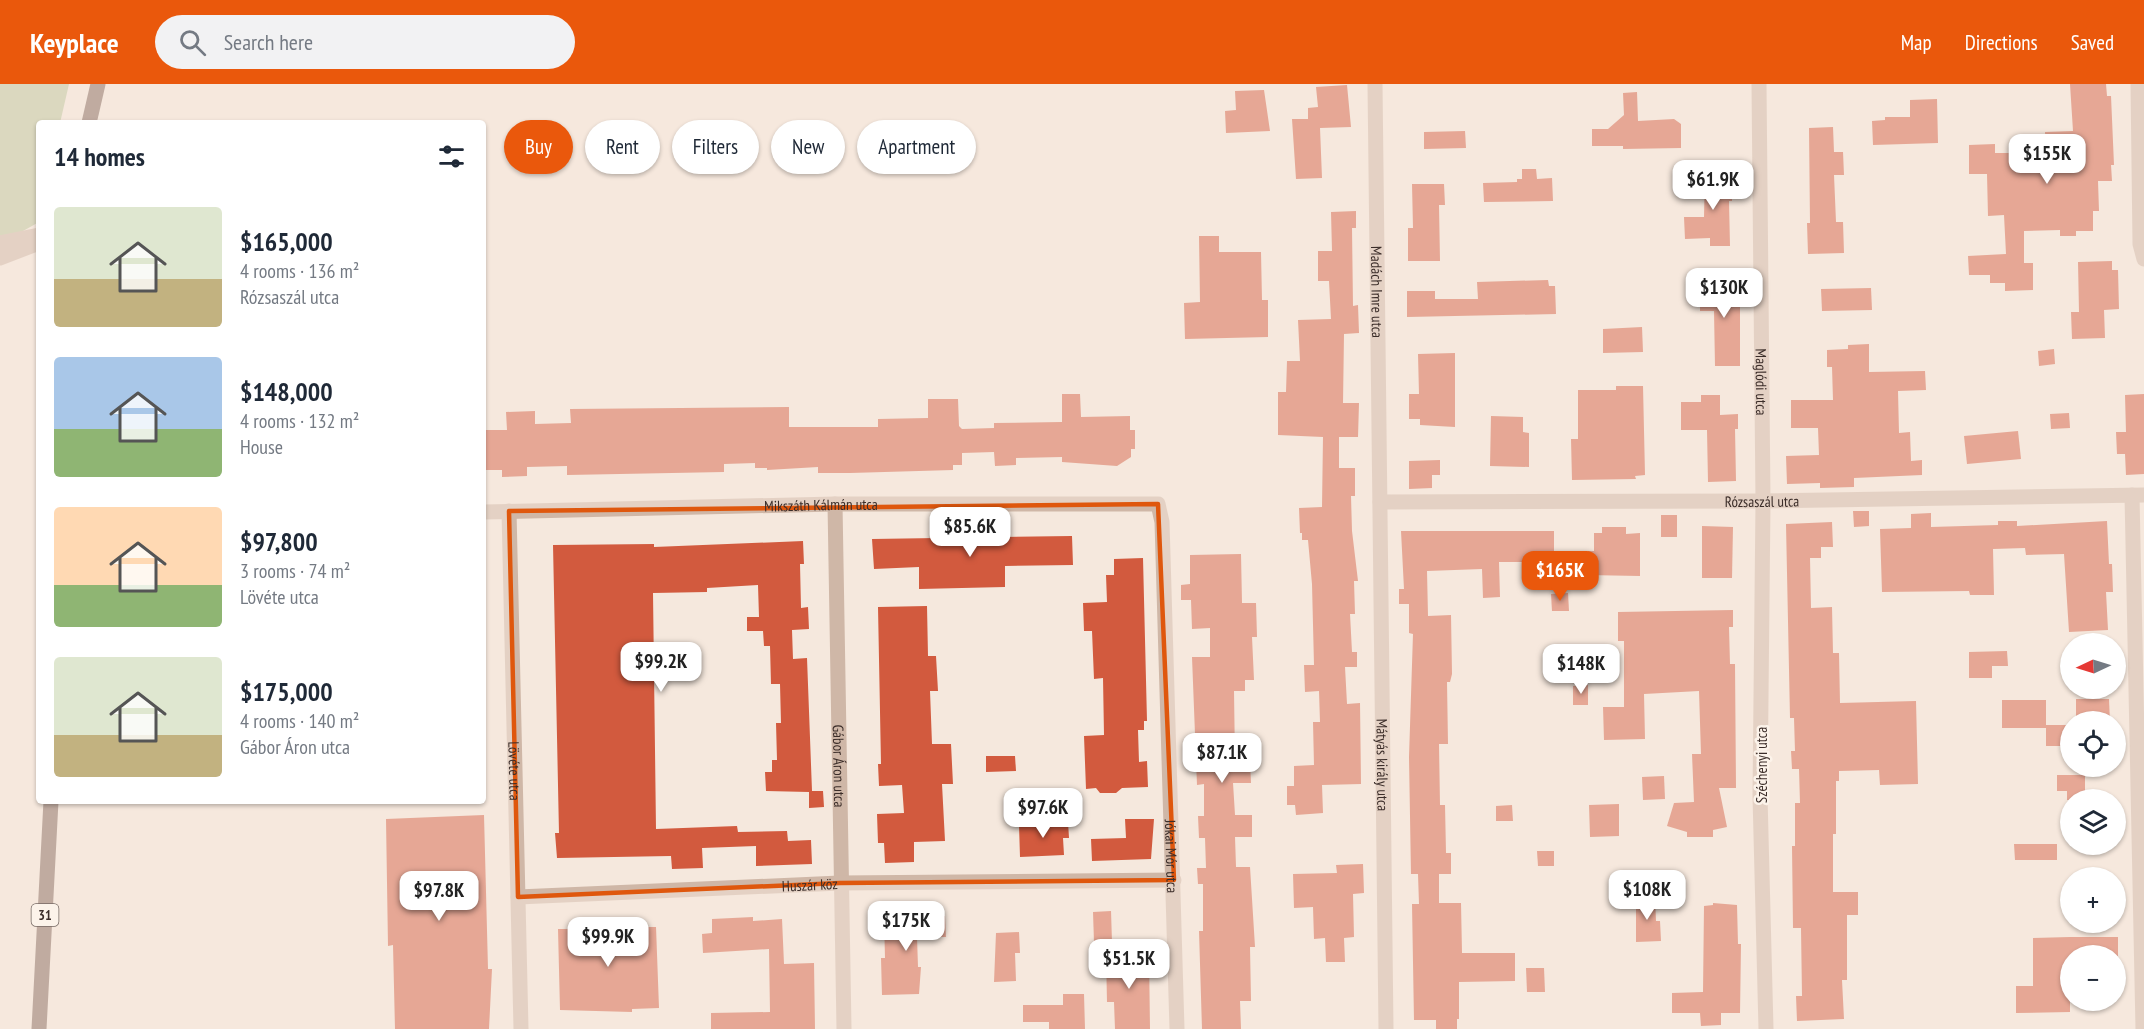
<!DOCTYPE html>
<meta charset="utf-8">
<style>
:root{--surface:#fff;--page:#f2f2f3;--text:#1f2937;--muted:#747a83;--accent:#ea580c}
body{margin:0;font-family:"PT Sans Narrow",sans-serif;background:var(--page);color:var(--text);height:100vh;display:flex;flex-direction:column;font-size:22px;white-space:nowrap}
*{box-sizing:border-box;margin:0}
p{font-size:20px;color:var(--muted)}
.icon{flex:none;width:33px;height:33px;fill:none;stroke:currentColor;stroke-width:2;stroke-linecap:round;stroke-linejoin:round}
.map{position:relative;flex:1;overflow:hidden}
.drawer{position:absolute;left:36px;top:36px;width:450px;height:684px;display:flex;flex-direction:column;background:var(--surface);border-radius:6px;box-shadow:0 2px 4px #0004}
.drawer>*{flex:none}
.hud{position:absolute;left:504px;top:36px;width:570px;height:54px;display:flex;gap:12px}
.needle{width:39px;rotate:266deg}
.controls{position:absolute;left:2060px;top:549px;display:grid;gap:12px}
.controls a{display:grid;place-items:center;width:66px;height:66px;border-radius:50%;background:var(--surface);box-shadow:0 2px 4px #0004;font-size:30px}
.price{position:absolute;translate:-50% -51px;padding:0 14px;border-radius:12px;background:#fff;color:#222;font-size:20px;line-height:39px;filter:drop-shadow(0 2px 3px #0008)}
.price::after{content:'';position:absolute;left:50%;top:36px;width:18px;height:14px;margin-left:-9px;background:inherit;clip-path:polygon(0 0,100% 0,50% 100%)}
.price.current{background:var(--accent);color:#fff}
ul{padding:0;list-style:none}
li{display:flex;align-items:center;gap:18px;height:150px;padding:0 18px}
li span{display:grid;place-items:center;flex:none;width:168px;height:120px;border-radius:6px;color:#555}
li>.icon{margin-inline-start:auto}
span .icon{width:72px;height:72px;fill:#fffc;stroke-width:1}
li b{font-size:26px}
h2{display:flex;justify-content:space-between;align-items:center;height:72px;padding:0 18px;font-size:26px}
.tag{padding:0 21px;border-radius:27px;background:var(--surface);box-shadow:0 2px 4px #0004;font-size:21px;line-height:54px}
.tag.current{background:var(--accent);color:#fff}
header{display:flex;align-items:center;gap:36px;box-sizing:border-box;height:84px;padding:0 30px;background:var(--accent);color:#fff}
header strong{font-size:28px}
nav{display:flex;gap:33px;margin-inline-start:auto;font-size:21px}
.search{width:420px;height:54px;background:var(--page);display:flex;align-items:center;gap:15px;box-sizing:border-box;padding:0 21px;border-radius:33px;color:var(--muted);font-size:22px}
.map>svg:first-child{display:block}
.green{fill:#bac69b}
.building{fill:#d25a3e}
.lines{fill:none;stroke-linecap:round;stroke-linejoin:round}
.minor{stroke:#cfb7a7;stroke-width:15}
.major{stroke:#7e6358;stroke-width:15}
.marked{fill:none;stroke:#df570d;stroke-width:4.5;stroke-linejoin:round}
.labels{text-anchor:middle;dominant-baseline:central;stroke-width:5;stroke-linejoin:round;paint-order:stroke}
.shield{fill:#fcf3ea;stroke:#756863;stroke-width:1.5}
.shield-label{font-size:14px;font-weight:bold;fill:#3b2d29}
.street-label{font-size:15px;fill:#3b2d29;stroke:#fcf3ea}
</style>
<header>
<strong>Keyplace</strong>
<div class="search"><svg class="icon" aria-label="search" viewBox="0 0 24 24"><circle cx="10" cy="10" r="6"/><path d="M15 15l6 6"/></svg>Search here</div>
<nav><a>Map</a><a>Directions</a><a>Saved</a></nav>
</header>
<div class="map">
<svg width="2144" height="945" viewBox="0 0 2144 945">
<rect width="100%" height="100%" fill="#f5e8dd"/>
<polygon class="green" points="0,0 69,0 60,39 39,39 39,138 0,160"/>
<g class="building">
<polygon points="2070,0 2106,0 2107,12 2111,12 2114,81 2111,81 2112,97 2098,97 2099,127 2093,127 2093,147 2076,147 2076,152 2060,152 2060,146 2024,147 2024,179 2033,179 2033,206 2005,207 2005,199 1990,199 1990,191 1969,191 1968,172 2006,170 2004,131 1988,132 1987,90 1969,90 1969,61 1995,60 1995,69 2046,69 2045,48 2073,47"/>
<polygon points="1347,1 1351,43 1320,44 1322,94 1296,95 1292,35 1308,35 1308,24 1318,23 1316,3"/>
<polygon points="1264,6 1270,47 1226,49 1225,27 1236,26 1235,7"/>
<polygon points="1637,8 1638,37 1674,35 1681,40 1681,64 1623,65 1623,62 1592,62 1592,45 1608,45 1624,31 1623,9"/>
<polygon points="1937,15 1938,59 1873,61 1872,37 1885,36 1885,33 1910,33 1910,16"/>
<polygon points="1833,43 1834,68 1843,68 1844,91 1834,91 1836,138 1843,138 1844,169 1808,170 1807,139 1810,139 1809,44"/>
<polygon points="1465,47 1466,64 1424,65 1424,48"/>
<polygon points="1522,85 1536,85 1537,95 1552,94 1553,117 1484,118 1483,99 1517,98 1517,95 1522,95"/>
<polygon points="1705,87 1732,87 1732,117 1729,117 1730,162 1710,162 1710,154 1685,155 1684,133 1704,133"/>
<polygon points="1412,100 1444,100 1445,121 1439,121 1440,177 1408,177 1408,144 1413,144"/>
<polygon points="1356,127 1356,144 1352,144 1353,222 1358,221 1359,249 1344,250 1343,319 1359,319 1358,353 1339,353 1339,384 1355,384 1355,412 1351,412 1352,447 1358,497 1354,497 1355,530 1350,530 1352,568 1357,568 1357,583 1345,583 1347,620 1360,619 1361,700 1322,701 1323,729 1296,731 1295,721 1287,721 1287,702 1294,702 1294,682 1314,681 1313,638 1320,638 1319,607 1305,608 1304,581 1314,581 1312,500 1308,456 1302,456 1302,449 1300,449 1299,424 1322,423 1323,353 1278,351 1278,308 1286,308 1287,277 1300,277 1298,236 1331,235 1329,197 1318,197 1318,167 1332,167 1331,128"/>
<polygon points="1199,152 1219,152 1219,168 1261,168 1262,216 1268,216 1268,253 1185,255 1184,219 1200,218"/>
<polygon points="2112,177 2112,186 2118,186 2119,225 2104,226 2105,254 2072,255 2071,228 2079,228 2078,178"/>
<polygon points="1548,196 1549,202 1555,202 1556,230 1407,233 1407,207 1435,207 1435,215 1478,215 1477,198"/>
<polygon points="1740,196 1740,282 1715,282 1714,227 1700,227 1700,197"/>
<polygon points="1871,204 1872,226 1822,227 1821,205"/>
<polygon points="1642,243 1643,268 1603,269 1603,245"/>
<polygon points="1869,260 1869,288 1925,287 1926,306 1898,307 1899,349 1910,348 1911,377 1922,376 1922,391 1854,394 1854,403 1820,404 1820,399 1787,400 1786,372 1819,371 1818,344 1791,344 1791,316 1833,316 1832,283 1827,283 1827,266 1848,265 1848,261"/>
<polygon points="2054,265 2055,280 2039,282 2038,267"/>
<polygon points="1455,269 1455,343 1420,341 1420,335 1409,335 1409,310 1419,310 1418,270"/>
<polygon points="1616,302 1643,302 1645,391 1635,392 1636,395 1572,396 1571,355 1578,355 1578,306 1616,306"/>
<polygon points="1062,310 1080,310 1081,333 1130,332 1130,346 1135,346 1135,365 1131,365 1131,373 1117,382 1062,378 1062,373 1016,374 1016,381 995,382 994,368 962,369 962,381 953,381 953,386 850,389 818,389 818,383 767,386 767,384 755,384 755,379 724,380 724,388 567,391 567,382 527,383 527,392 502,393 502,386 483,386 483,346 507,346 506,328 535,327 535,340 571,339 570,325 789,323 789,343 878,343 878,335 928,334 928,315 958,315 959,342 962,345 994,344 994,339 1062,338"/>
<polygon points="2144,310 2144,390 2126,391 2125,370 2117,370 2116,348 2126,348 2125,311"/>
<polygon points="1701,311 1720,311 1720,331 1738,330 1738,345 1735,345 1736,397 1708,398 1707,346 1681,346 1681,318 1701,318"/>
<polygon points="2069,329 2070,344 2051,345 2050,330"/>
<polygon points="1491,332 1523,333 1523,348 1529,349 1529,383 1490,382"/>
<polygon points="2018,347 2021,375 1967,380 1964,352"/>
<polygon points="1440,376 1440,391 1432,391 1432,404 1409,405 1409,377"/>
<polygon points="1853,427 1869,427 1869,442 1854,443"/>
<polygon points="1931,429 1931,443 1998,441 1998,437 2017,437 2017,442 2107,437 2109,480 2112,480 2113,508 2106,508 2108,546 2069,548 2064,470 2026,471 2025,464 1993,465 1994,511 1970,511 1969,507 1882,508 1880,445 1911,444 1911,430"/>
<rect x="1661" y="431" width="16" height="22"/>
<polygon points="1832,438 1833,463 1821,463 1821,474 1810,474 1811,524 1832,523 1833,569 1839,569 1840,619 1916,617 1918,700 1880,701 1879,686 1839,687 1839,697 1836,697 1836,750 1833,750 1833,808 1858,808 1858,831 1847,831 1847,896 1842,896 1844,935 1797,937 1796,912 1802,912 1801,844 1793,844 1792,762 1795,762 1795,719 1800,719 1799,685 1792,685 1791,667 1795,667 1794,634 1790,634 1786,440"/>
<polygon points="1702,442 1733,443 1732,494 1702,494"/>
<polygon points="1602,443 1626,443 1626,450 1640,449 1640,492 1587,491 1588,467 1594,467 1594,449 1602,449"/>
<polygon points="1401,447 1554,447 1554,478 1499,478 1500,513 1483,514 1482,485 1427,487 1428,532 1451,531 1452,590 1450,598 1447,598 1448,660 1439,660 1440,721 1445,721 1446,769 1451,769 1451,790 1439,790 1439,819 1461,819 1462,869 1515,869 1515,897 1459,898 1459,935 1457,935 1457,945 1436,945 1436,936 1414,936 1412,820 1419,820 1418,790 1411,790 1409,673 1413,550 1409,549 1409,520 1399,520 1399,505 1404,505"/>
<polygon points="1072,452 1073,481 1005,482 1005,503 919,505 919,483 874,485 872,455"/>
<polygon points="803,457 804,480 800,480 801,524 808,523 809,545 792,546 793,575 807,574 812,707 823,707 824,723 809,724 809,708 766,707 765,688 772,688 772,676 777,676 776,639 781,639 780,600 771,600 770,562 764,562 763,547 747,547 747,533 759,533 758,501 707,504 707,508 653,509 656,745 737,742 738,748 787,747 788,757 811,756 812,780 756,782 756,762 702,764 703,784 672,785 671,772 557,774 555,749 559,749 553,461 654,460 654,463"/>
<polygon points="1241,470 1242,519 1256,519 1257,553 1252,553 1254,596 1245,596 1245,607 1234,607 1235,677 1250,677 1251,699 1233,699 1235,731 1252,731 1252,753 1235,753 1236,783 1250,783 1255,863 1250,863 1251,917 1240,917 1241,945 1202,945 1199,847 1203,847 1203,800 1198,800 1197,784 1206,784 1205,754 1199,754 1198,732 1204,732 1204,700 1197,701 1192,573 1210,573 1210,544 1192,545 1191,516 1181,516 1181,501 1190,500 1190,471"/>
<polygon points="1143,474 1147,637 1144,637 1144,646 1138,646 1139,678 1147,677 1148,703 1122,704 1116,709 1100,709 1096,704 1086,705 1084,652 1104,651 1103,594 1094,595 1092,547 1084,547 1083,519 1107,518 1106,491 1114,491 1114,475"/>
<polygon points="1568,509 1569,527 1552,527 1551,510"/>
<polygon points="927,522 928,572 936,572 938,607 930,607 932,660 951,660 953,700 942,700 945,757 914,758 914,778 885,779 884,759 878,759 877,730 904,729 902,701 879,702 878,680 881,680 878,523"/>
<polygon points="1733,526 1733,543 1729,543 1730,580 1735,580 1736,704 1719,704 1727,743 1713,746 1713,753 1687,753 1687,748 1667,742 1674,719 1694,718 1692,670 1701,670 1699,607 1644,610 1645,655 1604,656 1603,623 1624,623 1624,557 1618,557 1618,528"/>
<polygon points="2007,567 2008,582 1992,582 1992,594 1969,594 1969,568"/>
<polygon points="1588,601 1588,621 1573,621 1573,602"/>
<polygon points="2076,615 2109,615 2110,638 2076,638"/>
<polygon points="2002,616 2046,616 2046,641 2070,641 2070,662 2046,662 2046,644 2002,644"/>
<polygon points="986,672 1015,672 1016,687 986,688"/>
<polygon points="2057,691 2085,691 2085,716 2067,716 2067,707 2057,707"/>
<polygon points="1664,692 1665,715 1643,716 1642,693"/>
<polygon points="1619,720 1619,752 1590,753 1589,721"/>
<polygon points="1512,721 1513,737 1496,737 1496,722"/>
<polygon points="484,731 488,885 492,885 489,945 395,945 393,861 388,862 386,735"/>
<polygon points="1125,735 1154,735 1151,775 1092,777 1091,755 1126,754"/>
<polygon points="1068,738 1069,754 1063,754 1064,771 1020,773 1019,741"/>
<polygon points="2014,760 2057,760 2057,776 2015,776"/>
<polygon points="1537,767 1554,767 1554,782 1538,782"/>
<polygon points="1363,780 1364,809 1353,810 1354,853 1344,854 1345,878 1326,878 1325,854 1314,855 1313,823 1294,824 1293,790 1337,789 1336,781"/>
<polygon points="1655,813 1656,837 1660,837 1661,857 1636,858 1636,814"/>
<polygon points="1713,819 1737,821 1738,860 1741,860 1740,929 1721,929 1721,941 1701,942 1700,929 1672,929 1672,909 1703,908 1704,822 1713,821"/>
<polygon points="1111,827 1112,858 1094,858 1093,828"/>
<polygon points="945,832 946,853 917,853 918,883 921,883 919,910 882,911 881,874 885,874 884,834"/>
<polygon points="753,833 753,837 782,835 784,880 814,879 815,945 711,945 711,929 770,928 769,865 703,869 702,850 712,849 712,835"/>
<polygon points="571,841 642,841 642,843 656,843 659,924 632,925 632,928 560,926 558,845 571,845"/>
<polygon points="1019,848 1020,869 1015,869 1016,897 994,898 996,849"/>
<polygon points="2070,853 2118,853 2118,872 2070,872 2070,928 2016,929 2016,902 2033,902 2033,854"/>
<polygon points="1149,869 1150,945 1115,945 1114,918 1107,918 1106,870"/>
<polygon points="1526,884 1544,884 1545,908 1527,908"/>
<polygon points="1063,910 1084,910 1085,945 1049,945 1049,938 1023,938 1023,921 1063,921"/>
</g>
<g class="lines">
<g class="minor">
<path id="s1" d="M1375,0l11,945"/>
<path id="s2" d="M1759,0l4,417 -3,295 6,233"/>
<polyline points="2138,0 2140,160 2144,175"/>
<polyline points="0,159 39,151"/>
<polyline points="0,174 39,159"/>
<polyline points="2132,411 2143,945"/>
<path id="s3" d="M1380,418l383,-1 381,-6"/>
<path id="s4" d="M835,420l9,525"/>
<path id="s5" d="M509,427l12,518"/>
<path id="s6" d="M483,428l352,-8h323l4,18 15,507"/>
<path id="s7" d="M518,813l322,-14 334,-3"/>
</g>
<g class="major">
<polyline points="89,39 98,0"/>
<polyline points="39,945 51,717"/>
</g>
</g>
<path d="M0 0H2144V945H0ZM1158,420l16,376 -334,3 -322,14 -9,-386z" fill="#f5e8dd" fill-opacity=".55" fill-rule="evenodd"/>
<path class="marked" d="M1158,420l16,376 -334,3 -322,14 -9,-386z"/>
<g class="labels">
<rect class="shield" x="31.5" y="820" width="27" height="22" rx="4.5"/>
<g class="shield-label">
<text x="45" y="831">31</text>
</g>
<g class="street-label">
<text stroke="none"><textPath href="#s1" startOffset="208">Madách Imre utca</textPath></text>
<text stroke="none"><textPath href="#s2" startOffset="298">Maglódi utca</textPath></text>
<text stroke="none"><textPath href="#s3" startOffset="382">Rózsaszál utca</textPath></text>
<text stroke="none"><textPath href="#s6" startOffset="338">Mikszáth Kálmán utca</textPath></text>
<text transform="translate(1761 681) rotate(-90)">Széchenyi utca</text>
<text stroke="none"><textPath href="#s1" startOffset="681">Mátyás király utca</textPath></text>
<text stroke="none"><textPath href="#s4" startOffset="262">Gábor Áron utca</textPath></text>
<text stroke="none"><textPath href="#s5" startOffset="260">Lövéte utca</textPath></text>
<text stroke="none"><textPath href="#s6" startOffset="1028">Jókai Mór utca</textPath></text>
<text stroke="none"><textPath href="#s7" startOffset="292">Huszár köz</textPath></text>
</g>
</g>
</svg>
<div class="controls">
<a><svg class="needle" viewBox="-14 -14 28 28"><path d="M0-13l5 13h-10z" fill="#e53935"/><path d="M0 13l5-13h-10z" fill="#747a83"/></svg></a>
<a><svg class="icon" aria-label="locate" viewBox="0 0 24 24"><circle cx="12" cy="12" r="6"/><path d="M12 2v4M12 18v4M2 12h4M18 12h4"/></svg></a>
<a><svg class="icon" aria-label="layers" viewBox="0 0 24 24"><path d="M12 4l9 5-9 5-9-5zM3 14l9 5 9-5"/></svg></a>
<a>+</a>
<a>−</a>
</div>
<b class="price" style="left:2047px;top:101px">$155K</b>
<b class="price" style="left:1713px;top:127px">$61.9K</b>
<b class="price" style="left:1724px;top:235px">$130K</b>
<b class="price" style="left:970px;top:474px">$85.6K</b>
<b class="price current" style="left:1560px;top:518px">$165K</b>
<b class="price" style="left:661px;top:609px">$99.2K</b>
<b class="price" style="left:1581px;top:611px">$148K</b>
<b class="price" style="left:1222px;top:700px">$87.1K</b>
<b class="price" style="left:1043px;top:755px">$97.6K</b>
<b class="price" style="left:1647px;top:837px">$108K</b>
<b class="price" style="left:439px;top:838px">$97.8K</b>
<b class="price" style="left:906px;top:868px">$175K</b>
<b class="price" style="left:608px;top:884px">$99.9K</b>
<b class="price" style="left:1129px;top:906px">$51.5K</b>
<div class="hud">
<a class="tag current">Buy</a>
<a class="tag">Rent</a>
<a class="tag">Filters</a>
<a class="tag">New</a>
<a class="tag">Apartment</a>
</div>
<section class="drawer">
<h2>14 homes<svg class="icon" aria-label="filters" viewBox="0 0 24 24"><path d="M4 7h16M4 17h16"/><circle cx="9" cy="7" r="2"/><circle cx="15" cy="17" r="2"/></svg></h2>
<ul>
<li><span style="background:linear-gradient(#dfe7d0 60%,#c2b280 0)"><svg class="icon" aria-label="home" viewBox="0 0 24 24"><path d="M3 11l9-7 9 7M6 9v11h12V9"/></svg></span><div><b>$165,000</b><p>4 rooms · 136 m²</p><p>Rózsaszál utca</p></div></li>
<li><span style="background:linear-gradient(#a9c7e8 60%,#8fb573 0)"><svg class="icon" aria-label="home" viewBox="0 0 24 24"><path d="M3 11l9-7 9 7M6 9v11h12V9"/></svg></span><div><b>$148,000</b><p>4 rooms · 132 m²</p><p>House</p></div></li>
<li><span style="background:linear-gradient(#ffd9b3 65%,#8fb573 0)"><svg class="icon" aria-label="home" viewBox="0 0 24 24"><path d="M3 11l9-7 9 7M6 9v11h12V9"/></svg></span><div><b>$97,800</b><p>3 rooms · 74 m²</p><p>Lövéte utca</p></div></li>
<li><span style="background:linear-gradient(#dfe7d0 65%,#c2b280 0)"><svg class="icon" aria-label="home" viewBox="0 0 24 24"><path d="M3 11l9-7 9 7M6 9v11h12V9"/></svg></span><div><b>$175,000</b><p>4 rooms · 140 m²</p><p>Gábor Áron utca</p></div></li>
</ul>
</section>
</div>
